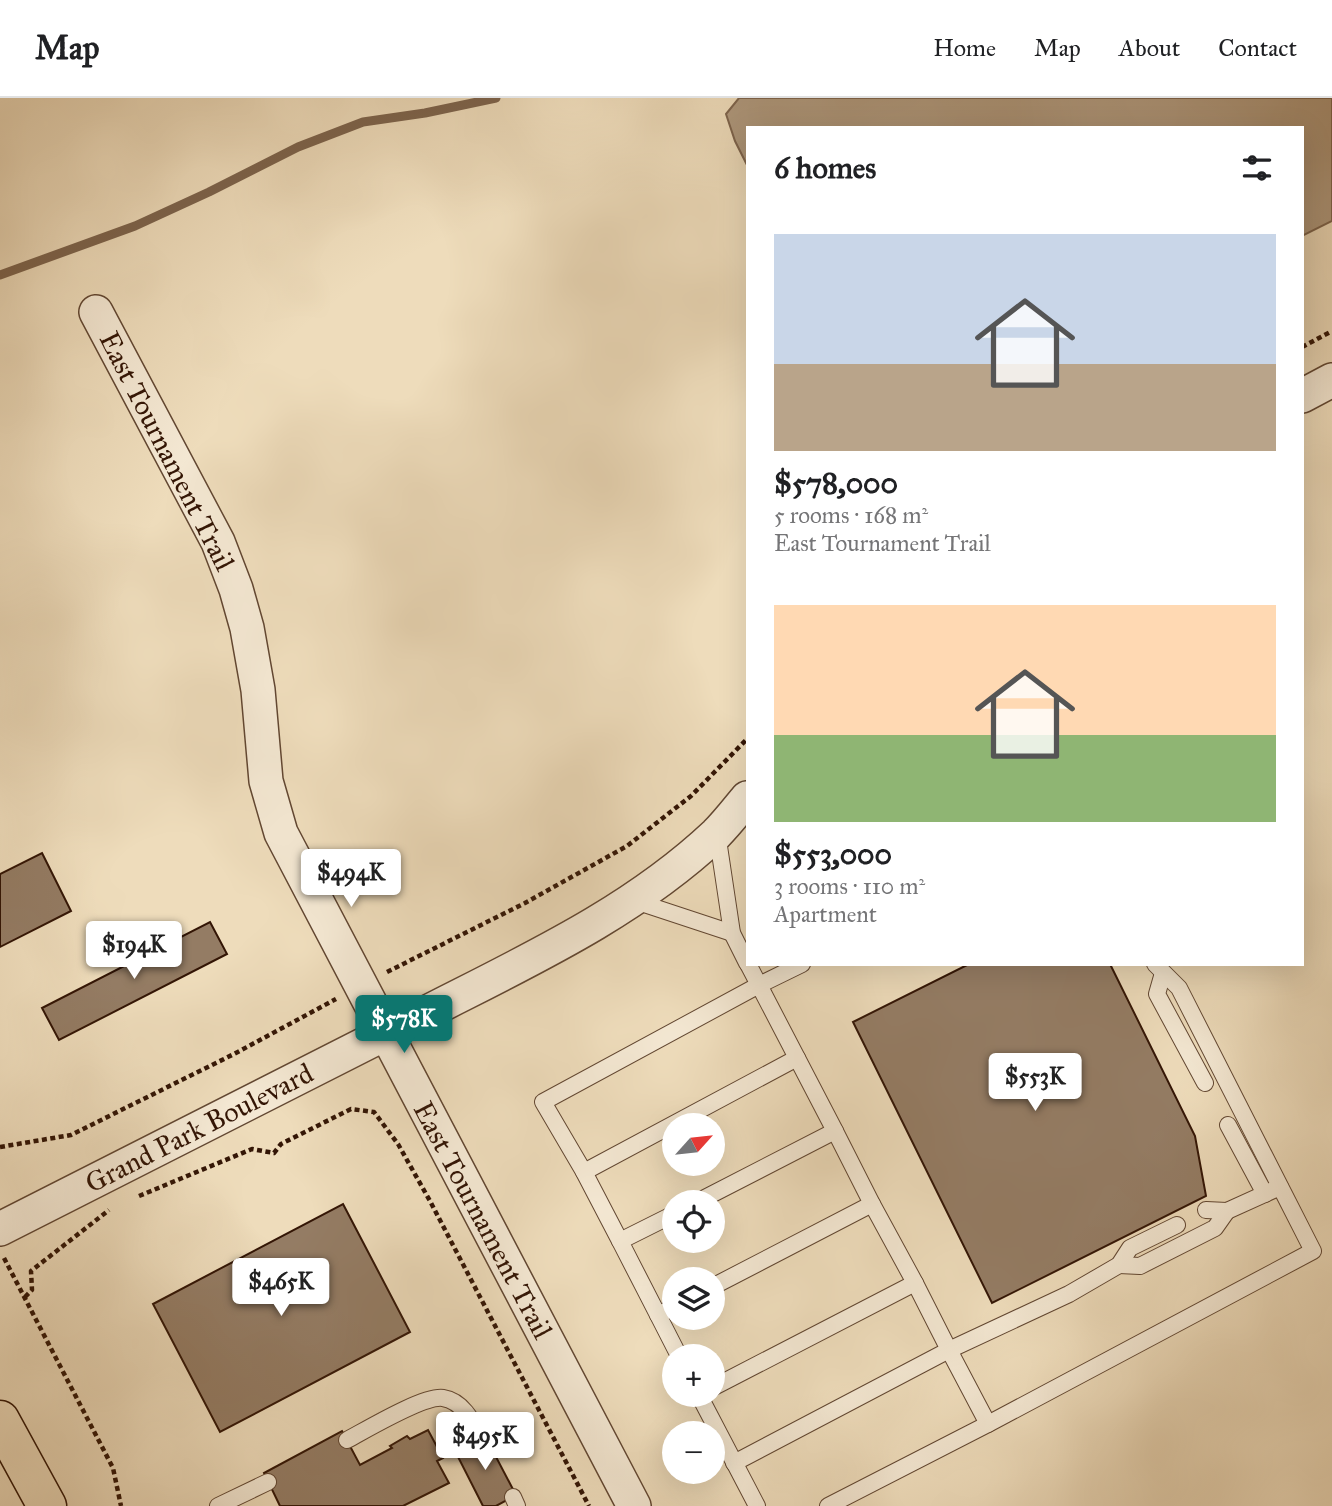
<!DOCTYPE html>
<meta charset="utf-8">
<style>
:root{--surface:#fff;--page:#f2f2f2;--text:#202124;--muted:#757577;--line:#e0e0e0;--accent:#0f766e}
body{margin:0;font-family:"IM FELL Great Primer",serif;background:var(--page);color:var(--text);height:100vh;display:flex;flex-direction:column;font-size:26px;white-space:nowrap}
*{box-sizing:border-box;margin:0}
p{font-size:23px;color:var(--muted)}
.icon{flex:none;width:38px;height:38px;fill:none;stroke:currentColor;stroke-width:2;stroke-linecap:round;stroke-linejoin:round}
.map{position:relative;flex:1;overflow:hidden}
.drawer{position:absolute;left:746px;top:28px;width:558px;height:840px;display:flex;flex-direction:column;background:var(--surface);border-radius:0px;box-shadow:0 7px 28px #0002}
.drawer>*{flex:none}
.needle{width:46px;rotate:63deg}
.buttons{position:absolute;left:662px;top:1015px;display:grid;gap:14px}
.buttons a{display:grid;place-items:center;width:63px;height:63px;border-radius:50%;background:var(--surface);box-shadow:0 7px 28px #0002;font-size:35px}
.price{position:absolute;translate:-50% -60px;padding:0 16px;border-radius:7px;background:#fff;color:#222;font-size:23px;line-height:46px;filter:drop-shadow(0 2px 4px #0008)}
.price::after{content:'';position:absolute;left:50%;top:42px;width:21px;height:16px;margin-left:-10px;background:inherit;clip-path:polygon(0 0,100% 0,50% 100%)}
.price.on{background:var(--accent);color:#fff}
ul{padding:0;list-style:none}
li{display:grid;align-content:center;gap:14px;height:371px;padding:0 28px}
li span{display:grid;place-items:center;height:217px;border-radius:0px;color:#555}
li>.icon{margin-inline-start:auto}
span .icon{width:126px;height:126px;fill:#fffc;stroke-width:1}
li b{font-size:30px}
h2{display:flex;justify-content:space-between;align-items:center;height:84px;padding:0 28px;font-size:30px}
header{display:flex;align-items:center;gap:42px;box-sizing:border-box;height:98px;padding:0 35px;background:var(--surface);border-bottom:2px solid var(--line)}
header strong{font-size:33px}
nav{display:flex;gap:38px;margin-inline-start:auto;font-size:24px}
.map>svg:first-child{display:block}
.water{fill:#ae987d;stroke:#7d644d;stroke-width:2}
.lines{fill:none;stroke-linecap:round;stroke-linejoin:round}
.stream{stroke:#7d644d;stroke-width:9}
.building{fill:#947c64;stroke:#331505;stroke-width:2}
.lane-casing{stroke:#624732;stroke-width:18}
.street-casing{stroke:#624732;stroke-width:36}
.primary-casing{stroke:#331505;stroke-width:41}
.path{stroke:#331505;stroke-width:4.5;stroke-dasharray:5 3.5;stroke-linecap:butt}
.lane{stroke:#f4e8d3;stroke-width:16}
.street{stroke:#f4e8d3;stroke-width:33}
.primary{stroke:#eedcbb;stroke-width:38}
.labels{text-anchor:middle;dominant-baseline:central;stroke-width:5;stroke-linejoin:round;paint-order:stroke}
.street-label{font-size:28px;fill:#331505;stroke:#f4e8d3}
</style>
<header>
<strong>Map</strong>
<nav><a>Home</a><a>Map</a><a>About</a><a>Contact</a></nav>
</header>
<div class="map">
<svg width="1332" height="1408" viewBox="0 0 1332 1408">
<rect width="100%" height="100%" fill="#eedcbb"/>
<filter id="stains"><feTurbulence type="fractalNoise" baseFrequency=".00286" numOctaves="4"/><feColorMatrix values="0 0 0 0 .2 0 0 0 0 .09 0 0 0 0 .02 0 0 0 .5 -.17"/></filter>
<radialGradient id="worn" r=".72"><stop offset=".6" stop-color="#630" stop-opacity="0"/><stop offset="1" stop-color="#630" stop-opacity=".3"/></radialGradient>
<polygon class="water" points="739,0 1332,0 1332,123 1302,138 1302,30 747,30 747,67 735,43 726,16"/>
<g class="lines">
<polyline class="stream" points="0,177 135,128 209,94 298,49 363,24 425,15 496,0"/>
</g>
<g class="building">
<polygon points="42,755 71,813 0,849 0,776"/>
<polygon points="210,824 227,856 59,942 42,910"/>
<polygon points="969,866 1110,866 1195,1038 1206,1098 992,1205 853,924"/>
<polygon points="343,1106 410,1234 220,1334 153,1206"/>
<polygon points="428,1332 443,1360 437,1363 449,1385 403,1408 280,1408 264,1375 342,1333 360,1367 392,1350 390,1348 407,1338 410,1341"/>
<polygon points="484,1336 516,1397 496,1408 483,1408 454,1351"/>
</g>
<g class="lines">
<defs>
<g id="lane">
<polyline points="717,735 732,835 747,865"/>
<polyline points="632,802 732,835"/>
<polyline points="748,866 759,887 802,866"/>
<polyline points="1163,875 1157,896 1205,985"/>
<polyline points="1228,1027 1265,1096"/>
<polyline points="584,1074 797,960"/>
<polyline points="697,1104 835,1033 872,1106"/>
<polyline points="1206,1112 1227,1113 1280,1089"/>
<polyline points="620,1143 584,1074 543,1004 759,887 835,1033"/>
<polyline points="1119,1167 1140,1168 1215,1130 1227,1113"/>
<polyline points="712,1189 872,1106 915,1185"/>
<polyline points="674,1209 658,1217 679,1258"/>
<polyline points="658,1217 620,1143 674,1116"/>
<polyline points="712,1290 915,1185 949,1252 734,1365"/>
<polyline points="699,1297 757,1408"/>
<polyline points="988,1326 1313,1153 1179,890 1155,866"/>
<path d="M347,1342c19,-10 77,-45 96,-42 19,3 29,22 37,38"/>
<polyline points="513,1399 517,1408"/>
<polyline points="218,1408 268,1384"/>
<polyline points="828,1408 988,1326 949,1252 1069,1196 1119,1167 1130,1150 1177,1127"/>
</g>
<g id="street">
<polyline points="96,214 218,444 236,491 247,530 258,592 266,683 281,735 634,1408"/>
<polyline points="1302,298 1332,282"/>
<path d="M0,1131c137,-70 274,-138 410,-208 106,-55 218,-104 306,-187 11,-11 21,-24 31,-36"/>
</g>
<polyline id="primary" points="0,1322 47,1408"/>
</defs>
<use href="#lane" class="lane-casing"/>
<use href="#street" class="street-casing"/>
<use href="#primary" class="primary-casing"/>
<g class="path">
<polyline points="1302,249 1332,233"/>
<polyline points="387,874 525,805 627,748 691,698 747,641"/>
<polyline points="0,1049 71,1037 234,956 336,901"/>
<polyline points="139,1098 252,1051 274,1055 281,1046 351,1011 374,1014 398,1046 430,1103 589,1408"/>
<polyline points="4,1160 113,1370 121,1408"/>
<polyline points="25,1199 32,1192 31,1173 109,1112"/>
</g>
<use href="#lane" class="lane"/>
<use href="#street" class="street"/>
<use href="#primary" class="primary"/>
</g>
<g class="labels">
<g class="street-label">
<text transform="translate(167 353) rotate(63)">East Tournament Trail</text>
<text transform="translate(199 1030) rotate(-27)">Grand Park Boulevard</text>
<text transform="translate(483 1122) rotate(62)">East Tournament Trail</text>
</g>
</g>
<rect width="100%" height="100%" filter="url(#stains)"/>
<rect width="100%" height="100%" fill="url(#worn)"/>
</svg>
<div class="buttons">
<a><svg class="needle" viewBox="-14 -14 28 28"><path d="M0-13l5 13h-10z" fill="#e53935"/><path d="M0 13l5-13h-10z" fill="#757577"/></svg></a>
<a><svg class="icon" aria-label="locate" viewBox="0 0 24 24"><circle cx="12" cy="12" r="6"/><path d="M12 2v4M12 18v4M2 12h4M18 12h4"/></svg></a>
<a><svg class="icon" aria-label="layers" viewBox="0 0 24 24"><path d="M12 4l9 5-9 5-9-5zM3 14l9 5 9-5"/></svg></a>
<a>+</a>
<a>−</a>
</div>
<b class="price" style="left:351px;top:811px">$494K</b>
<b class="price" style="left:134px;top:883px">$194K</b>
<b class="price on" style="left:404px;top:957px">$578K</b>
<b class="price" style="left:1035px;top:1015px">$553K</b>
<b class="price" style="left:281px;top:1220px">$465K</b>
<b class="price" style="left:485px;top:1374px">$495K</b>
<section class="drawer">
<h2>6 homes<svg class="icon" aria-label="filters" viewBox="0 0 24 24"><path d="M4 7h16M4 17h16"/><circle cx="9" cy="7" r="2"/><circle cx="15" cy="17" r="2"/></svg></h2>
<ul>
<li><span style="background:linear-gradient(#c9d6e8 60%,#b9a48a 0)"><svg class="icon" aria-label="home" viewBox="0 0 24 24"><path d="M3 11l9-7 9 7M6 9v11h12V9"/></svg></span><div><b>$578,000</b><p>5 rooms · 168 m²</p><p>East Tournament Trail</p></div></li>
<li><span style="background:linear-gradient(#ffd9b3 60%,#8fb573 0)"><svg class="icon" aria-label="home" viewBox="0 0 24 24"><path d="M3 11l9-7 9 7M6 9v11h12V9"/></svg></span><div><b>$553,000</b><p>3 rooms · 110 m²</p><p>Apartment</p></div></li>
</ul>
</section>
</div>
